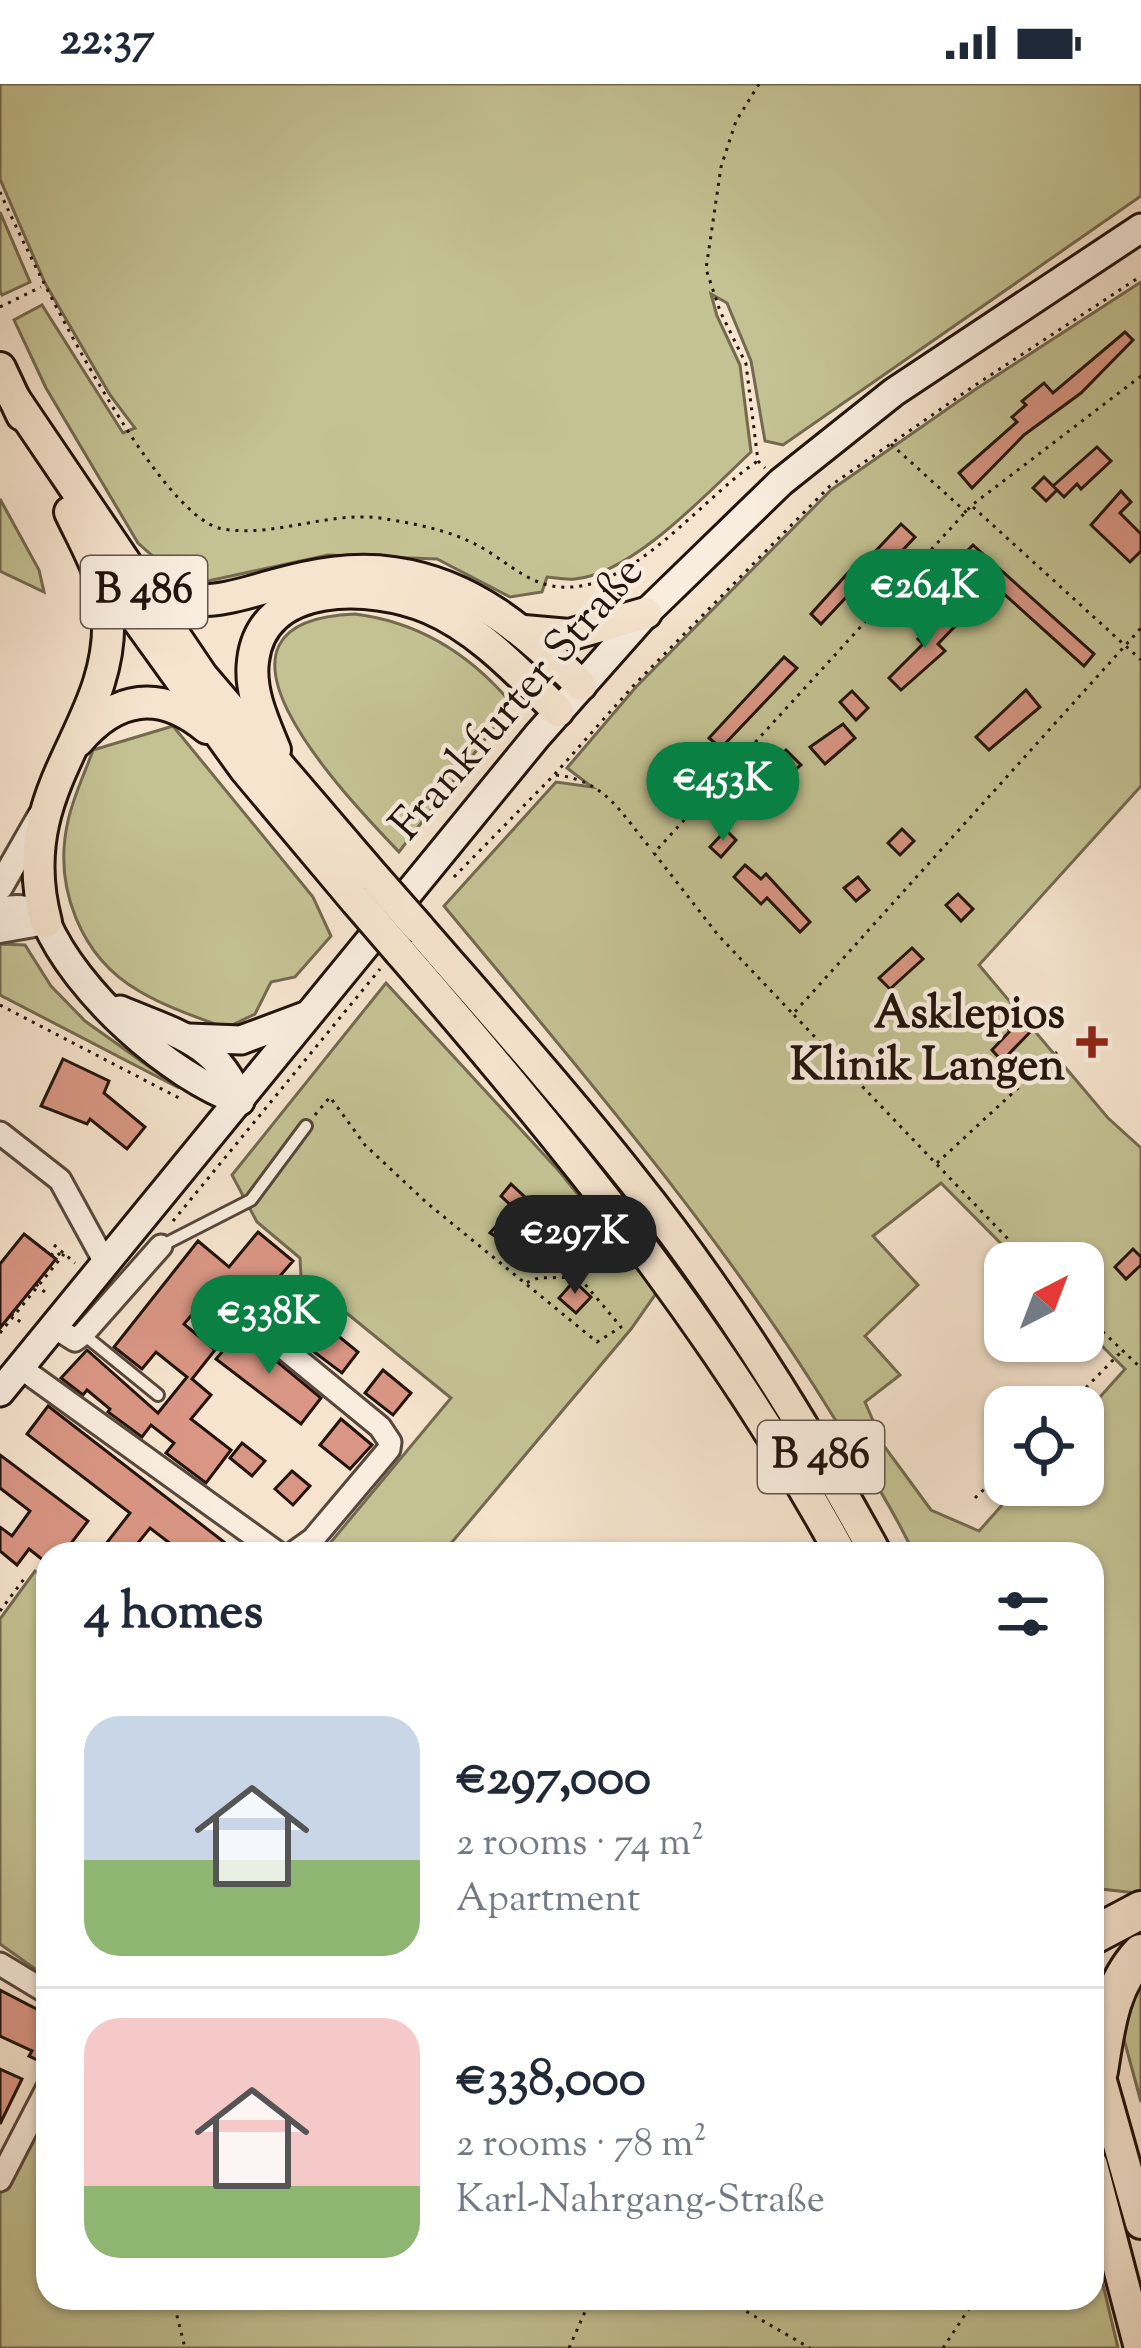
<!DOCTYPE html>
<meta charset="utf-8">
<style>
:root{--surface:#fff;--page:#f6f6f7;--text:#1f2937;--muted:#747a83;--line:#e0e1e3;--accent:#0b8043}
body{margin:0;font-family:"Sorts Mill Goudy",serif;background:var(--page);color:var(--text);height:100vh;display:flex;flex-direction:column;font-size:45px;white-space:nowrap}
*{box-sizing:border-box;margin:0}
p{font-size:39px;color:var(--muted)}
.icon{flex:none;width:66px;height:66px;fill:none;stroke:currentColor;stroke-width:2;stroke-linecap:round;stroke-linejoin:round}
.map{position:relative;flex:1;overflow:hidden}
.panel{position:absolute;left:36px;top:1458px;width:1068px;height:768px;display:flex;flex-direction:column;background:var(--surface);border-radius:36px;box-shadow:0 3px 9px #0004}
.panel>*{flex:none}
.needle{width:78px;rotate:42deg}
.fabs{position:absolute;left:984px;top:1158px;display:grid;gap:24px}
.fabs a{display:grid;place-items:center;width:120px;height:120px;border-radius:24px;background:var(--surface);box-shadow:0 3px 9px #0004;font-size:60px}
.price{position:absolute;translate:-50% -102px;padding:0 27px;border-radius:42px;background:var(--accent);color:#fff;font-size:39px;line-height:78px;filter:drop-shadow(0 3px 6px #0008)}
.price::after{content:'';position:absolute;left:50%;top:72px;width:36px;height:27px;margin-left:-18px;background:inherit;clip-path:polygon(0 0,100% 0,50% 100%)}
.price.on{background:#222;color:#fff}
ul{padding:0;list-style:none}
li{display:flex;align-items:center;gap:36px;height:300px;padding:0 48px}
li+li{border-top:3px solid var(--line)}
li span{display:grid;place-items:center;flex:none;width:336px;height:240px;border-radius:36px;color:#555}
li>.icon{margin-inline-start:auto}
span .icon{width:144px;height:144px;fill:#fffc;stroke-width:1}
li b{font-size:51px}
h2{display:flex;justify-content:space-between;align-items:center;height:144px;padding:0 48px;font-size:51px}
.status{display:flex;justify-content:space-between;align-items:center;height:84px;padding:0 60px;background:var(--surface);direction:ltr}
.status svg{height:33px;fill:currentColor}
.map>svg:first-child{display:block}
.green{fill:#c4c293;stroke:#736a50;stroke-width:3;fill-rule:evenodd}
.building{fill:#d99684;stroke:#22130c;stroke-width:3}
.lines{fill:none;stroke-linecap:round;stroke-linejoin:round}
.service-casing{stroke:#57473c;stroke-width:16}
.minor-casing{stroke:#57473c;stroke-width:27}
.tertiary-casing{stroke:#57473c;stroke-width:30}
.secondary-casing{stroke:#22130c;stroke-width:33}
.primary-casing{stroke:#22130c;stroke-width:36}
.motorway-casing{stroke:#22130c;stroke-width:42}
.path{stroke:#22130c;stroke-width:3;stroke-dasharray:3 6;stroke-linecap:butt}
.service{stroke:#f9eddf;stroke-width:10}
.minor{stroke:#f9eddf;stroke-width:21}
.tertiary{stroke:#f9eddf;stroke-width:24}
.secondary{stroke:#f9eddf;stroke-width:27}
.primary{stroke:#f6e4ce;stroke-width:30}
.motorway{stroke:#f6e4ce;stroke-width:36}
.primary-bridge-casing{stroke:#22130c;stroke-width:36;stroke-linecap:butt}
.primary-bridge{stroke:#f6e4ce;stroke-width:30}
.poi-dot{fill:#8f2418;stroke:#f9eddf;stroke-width:4.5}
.labels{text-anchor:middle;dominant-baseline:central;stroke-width:9;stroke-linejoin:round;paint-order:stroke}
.shield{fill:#f9eddf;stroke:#62544b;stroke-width:3}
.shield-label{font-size:42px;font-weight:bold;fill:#22130c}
.street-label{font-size:45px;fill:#22130c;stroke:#f9eddf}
.poi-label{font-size:45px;font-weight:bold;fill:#22130c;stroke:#f9eddf;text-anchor:end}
</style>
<div class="status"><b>22:37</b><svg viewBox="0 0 49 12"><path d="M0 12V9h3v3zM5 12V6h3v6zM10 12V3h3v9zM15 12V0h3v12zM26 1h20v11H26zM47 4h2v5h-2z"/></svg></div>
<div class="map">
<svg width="1141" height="2264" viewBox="0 0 1141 2264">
<rect width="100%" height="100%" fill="#f6e4ce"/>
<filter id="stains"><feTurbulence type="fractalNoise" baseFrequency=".00167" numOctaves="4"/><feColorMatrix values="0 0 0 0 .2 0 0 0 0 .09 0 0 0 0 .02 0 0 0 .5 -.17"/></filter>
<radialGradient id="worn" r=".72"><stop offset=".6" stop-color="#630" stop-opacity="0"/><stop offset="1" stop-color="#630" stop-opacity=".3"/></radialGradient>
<g class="green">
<path d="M0,0h1141v112l-358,249 -18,-4 -14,-80 -24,-58 -16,-9 6,22 23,49 11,87c-42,39 -118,122 -176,127 -9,1 -19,-1 -28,-2l-5,15 -32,5 -73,-38 -109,-4 -120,26 -43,-14 -27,-24 -92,-155 -32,-68 28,-15 81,128 12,-5 -25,-33 -65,-112 -45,-104z"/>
<polygon points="0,128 30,198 2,211 0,207"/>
<path d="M1141,198v504l-162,179 129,153 33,30v744l-5,1 -35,-4 -9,-6v-329h-178c-23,-50 -54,-95 -83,-141 -112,-182 -251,-343 -387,-507l112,-124 36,5 -25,-19 69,-81 195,-197 145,-101zM941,1099l79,80h63v64l42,42 -42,47v69h-63l-41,46 -48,-21 -47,-64 -19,-44 35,-27 -35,-39 53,-51 -45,-49z"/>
<polygon points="0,415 39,486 44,508 0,487"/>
<path d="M355,530c64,8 116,41 157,90l-113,148c-50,-53 -225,-231 -44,-238z"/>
<path d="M173,642l140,171 18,39 -36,41 -24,5 -16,32 -29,14c-30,-11 -60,-21 -87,-37 -59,-34 -86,-105 -71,-170 5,-24 17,-48 25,-71z"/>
<polygon points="0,860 25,861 51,902 85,937 179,1004 0,911"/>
<polygon points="386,899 559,1087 657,1208 631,1245 442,1470 321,1470 451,1314 301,1192 300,1174 257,1138 232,1091"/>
<polygon points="35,1487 48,1495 48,1894 0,1860 0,1535"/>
<polygon points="1141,1897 1141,2018 1122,1948 1127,1910"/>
<polygon points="48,2022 48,2214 1092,2214 1092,2154 1118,2264 0,2264 0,2110"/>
</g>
<g class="building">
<polygon points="1125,248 1133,256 1081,309 1024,351 972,404 959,389 1017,338 1012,333 1026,321 1022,317 1044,299 1053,309"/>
<polygon points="1097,363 1111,377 1081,405 1077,400 1064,413 1054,403 1057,406 1046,417 1033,404 1044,393 1053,402"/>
<polygon points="1121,407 1131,418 1120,429 1141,450 1141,467 1130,478 1091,441"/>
<polygon points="901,440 915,453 885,485 871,472"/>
<polygon points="973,461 1094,570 1084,582 962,472"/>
<polygon points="855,481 867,491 821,540 811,530"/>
<polygon points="949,526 960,537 938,560 945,567 901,606 889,594 923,560 918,555"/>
<polygon points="784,573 797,584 721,664 709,654"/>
<polygon points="1026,606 1040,623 989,666 976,653"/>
<polygon points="852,607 868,624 856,636 840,618"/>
<polygon points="843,640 855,654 825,680 810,663"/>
<polygon points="786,666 801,681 789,691 775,676"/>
<polygon points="681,668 695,682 671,708 656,695"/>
<polygon points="902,745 914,757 900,771 888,759"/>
<polygon points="726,746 736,756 721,773 710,763"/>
<polygon points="745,781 761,795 766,790 810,838 800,848 767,814 761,820 734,793"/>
<polygon points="858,793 869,806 856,817 844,804"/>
<polygon points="958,810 973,825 961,837 946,821"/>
<polygon points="912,864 923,875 890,905 879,894"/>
<polygon points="1016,930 1034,944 1002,977 992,966 1010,947 1005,941"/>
<polygon points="63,975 109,997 104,1009 145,1043 127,1065 90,1035 87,1040 41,1022"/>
<polygon points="511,1100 527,1115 517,1127 501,1112"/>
<polygon points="504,1133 522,1150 511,1162 490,1149"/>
<polygon points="547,1141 564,1156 569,1151 586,1166 565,1190 531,1160"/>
<polygon points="258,1148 293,1177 280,1192 321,1225 315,1233 358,1268 342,1289 220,1197 184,1240 215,1266 192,1295 211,1311 191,1335 231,1366 206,1399 166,1369 174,1359 151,1341 142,1353 108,1328 110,1325 87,1306 83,1311 61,1294 87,1266 158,1329 187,1293 156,1268 142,1285 114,1263 198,1157 229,1183"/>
<polygon points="24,1150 56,1175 0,1244 0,1180"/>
<polygon points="1133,1165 1141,1173 1141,1181 1126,1195 1115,1183"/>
<polygon points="574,1197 591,1213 576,1229 559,1214"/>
<polygon points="240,1247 321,1314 301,1340 216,1275"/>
<polygon points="383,1286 411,1309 393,1331 365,1309"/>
<polygon points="48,1322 224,1458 214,1470 184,1470 150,1444 129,1470 98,1470 130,1429 27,1350"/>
<polygon points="341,1335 372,1361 350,1385 320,1361"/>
<polygon points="242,1359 265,1377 252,1392 230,1374"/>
<polygon points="0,1371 88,1437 63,1470 48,1470 48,1480 29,1465 17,1481 0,1467 0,1443 12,1452 30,1427 0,1404"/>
<polygon points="292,1387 310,1402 293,1421 275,1405"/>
<polygon points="0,1906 48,1931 48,1981 29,1972 32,1967 0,1952"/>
<polygon points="0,1985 22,1995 0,2040"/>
</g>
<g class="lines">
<defs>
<g id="service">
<polyline points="161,1162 251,1116 306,1042"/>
<polyline points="83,1250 158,1311"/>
</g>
<g id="minor">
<polyline points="0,1049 60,1096 106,1180"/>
<polyline points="246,1233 380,1343 390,1358 389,1365 313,1455 292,1470"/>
<polyline points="54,1243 75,1256 83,1250 161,1162"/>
<polyline points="21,1284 279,1470"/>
<polyline points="0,1880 48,1909"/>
<polyline points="0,2096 48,2003"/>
</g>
<g id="tertiary">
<polyline points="0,803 40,733"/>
<path d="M0,826c21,-4 30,-3 46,12"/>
<polyline points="0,846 46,838"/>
</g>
<g id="secondary">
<path d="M46,838c30,70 123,154 194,179"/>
<path d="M120,926c54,23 98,31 120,91"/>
<polyline points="189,954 241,956 308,931"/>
<polyline points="0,1308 537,652 646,529 781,398 894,308 1141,144"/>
</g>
<g id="primary">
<polyline points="0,284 22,331"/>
<polyline points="14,314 202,592 375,794"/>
<path d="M136,488c16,13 36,25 57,28 28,2 56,-8 82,-15 40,-11 78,-18 119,-12 79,11 131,59 187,112"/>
<polyline points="106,492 245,685 356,817"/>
<polyline points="524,547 569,551 646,529"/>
<path d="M78,657c38,-45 82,-52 129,-13"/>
<path d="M275,666c-11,-27 -26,-58 -22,-89 9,-82 120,-77 176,-53 50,21 91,66 129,103"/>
<path d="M46,838c-36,-136 68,-193 62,-307 -2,-37 -23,-71 -38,-103"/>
<path d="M419,844c72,83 145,165 213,251 93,116 173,245 244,375"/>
<path d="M400,868c164,189 321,381 441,602"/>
<polyline points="1092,1965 1141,2139"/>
<polyline points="1092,2081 1140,2264"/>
</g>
<g id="motorway">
<polyline points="1092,1852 1141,1826"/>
<path d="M1099,1987c7,-43 11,-85 42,-118"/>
</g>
</defs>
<use href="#service" class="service-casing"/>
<use href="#minor" class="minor-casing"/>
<use href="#tertiary" class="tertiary-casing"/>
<use href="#secondary" class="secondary-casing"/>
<use href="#primary" class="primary-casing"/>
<use href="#motorway" class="motorway-casing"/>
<g class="path">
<polyline points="759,0 736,37 721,83 706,185 720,227 746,280 758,377 765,384"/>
<path d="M0,108c29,65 156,327 223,337 54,9 109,-20 163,-10 36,6 72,13 103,33 16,10 30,22 47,29 81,34 161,-81 222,-120"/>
<polyline points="0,223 41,203"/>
<polyline points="1141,292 972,421 654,769 718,851 793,930 1141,544"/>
<polyline points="891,360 967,429"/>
<polyline points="973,423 1141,576"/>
<path d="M556,691c51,6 65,39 96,75"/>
<polyline points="454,793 554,691 634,601 830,402 974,302 1141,192"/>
<polyline points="0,921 179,1014"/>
<polyline points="794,931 1031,1179"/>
<polyline points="315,1031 330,1013 365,1061 427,1119 597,1258 621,1243 579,1193 538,1194 526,1199"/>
<polyline points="937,1079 1057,968"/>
<polyline points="173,1137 380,885"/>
<polyline points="54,1161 75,1179"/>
<polyline points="43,1165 56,1173 60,1169"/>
<polyline points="36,1200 48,1211"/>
<polyline points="1083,1229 1141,1284"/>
<polyline points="11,1230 24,1241"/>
<polyline points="0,1249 64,1170"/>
<polyline points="1067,1323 1121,1268"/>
<polyline points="975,1414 1005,1385"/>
<polyline points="0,1527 24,1495"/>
<polyline points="180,2214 176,2228 185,2264"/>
<polyline points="723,2214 810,2264"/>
<polyline points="569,2264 591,2214"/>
<polyline points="943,2264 976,2214"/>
</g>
<use href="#service" class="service"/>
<use href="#minor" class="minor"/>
<use href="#tertiary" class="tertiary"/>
<use href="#secondary" class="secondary"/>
<use href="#primary" class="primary"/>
<use href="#motorway" class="motorway"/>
<defs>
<g id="primary-bridge">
<polyline points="375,794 419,844"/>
<polyline points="356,817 400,868"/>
</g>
</defs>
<use href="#primary-bridge" class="primary-bridge-casing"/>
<use href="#primary-bridge" class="primary-bridge"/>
</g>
<path class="poi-dot" d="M1086 940h12v12h12v12h-12v12h-12v-12h-12v-12h12z"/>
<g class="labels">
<g class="shield">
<rect x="81" y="472" width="126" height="72" rx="9"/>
<rect x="758" y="1337" width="126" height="72" rx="9"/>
</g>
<g class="shield-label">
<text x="144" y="508">B 486</text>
<text x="821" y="1373">B 486</text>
</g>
<g class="street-label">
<text transform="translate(519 616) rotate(-49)">Frankfurter Straße</text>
</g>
<g class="poi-label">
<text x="1065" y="932">Asklepios<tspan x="1065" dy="52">Klinik Langen</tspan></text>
</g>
</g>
<rect width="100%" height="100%" filter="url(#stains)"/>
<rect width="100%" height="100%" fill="url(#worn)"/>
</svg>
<div class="fabs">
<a><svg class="needle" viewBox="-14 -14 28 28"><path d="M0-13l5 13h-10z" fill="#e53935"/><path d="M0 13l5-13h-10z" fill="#747a83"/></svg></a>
<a><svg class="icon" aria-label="locate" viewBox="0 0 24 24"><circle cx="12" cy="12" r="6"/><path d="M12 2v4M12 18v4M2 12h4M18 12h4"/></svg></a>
</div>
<b class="price" style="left:925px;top:567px">€264K</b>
<b class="price" style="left:723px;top:760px">€453K</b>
<b class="price on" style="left:575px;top:1213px">€297K</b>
<b class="price" style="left:269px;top:1293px">€338K</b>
<section class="panel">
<h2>4 homes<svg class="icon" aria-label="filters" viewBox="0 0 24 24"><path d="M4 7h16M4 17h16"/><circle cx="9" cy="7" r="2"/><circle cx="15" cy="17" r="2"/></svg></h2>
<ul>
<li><span style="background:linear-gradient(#c9d6e8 60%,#8fb573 0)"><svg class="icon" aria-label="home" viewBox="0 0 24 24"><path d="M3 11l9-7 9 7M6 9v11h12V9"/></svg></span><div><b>€297,000</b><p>2 rooms · 74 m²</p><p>Apartment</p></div></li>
<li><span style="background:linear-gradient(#f6c9c9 70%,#8fb573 0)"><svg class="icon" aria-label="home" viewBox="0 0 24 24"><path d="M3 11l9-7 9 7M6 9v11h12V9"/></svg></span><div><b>€338,000</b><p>2 rooms · 78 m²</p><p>Karl-Nahrgang-Straße</p></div></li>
</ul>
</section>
</div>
